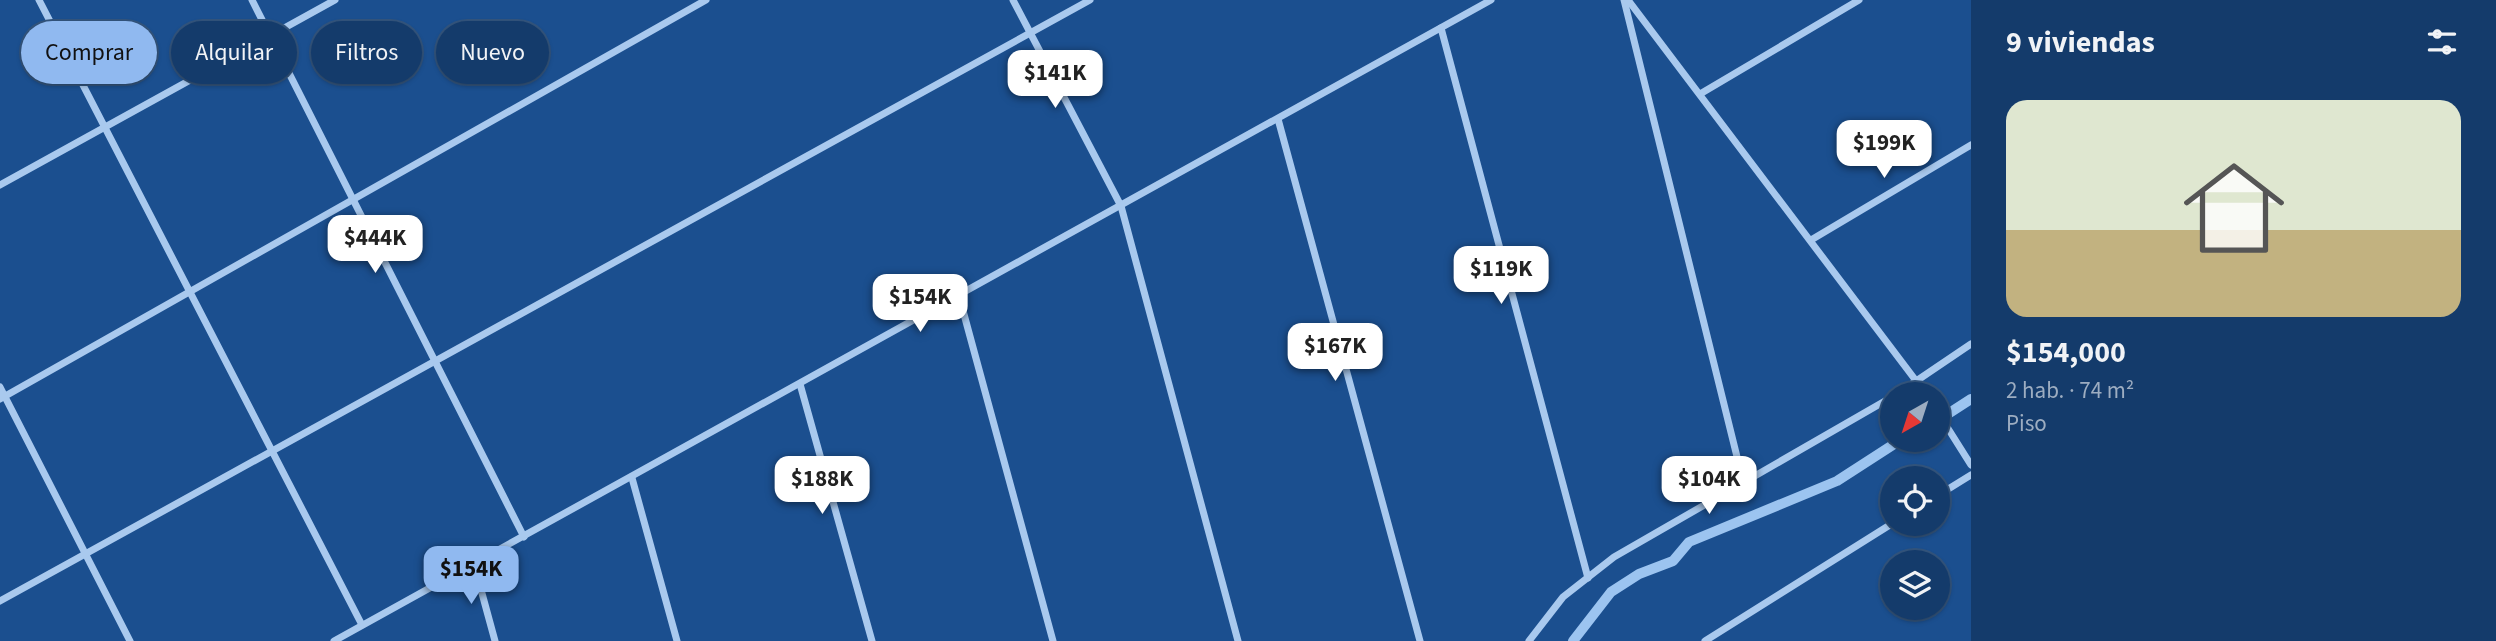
<!DOCTYPE html>
<html lang="es">
<meta charset="utf-8">
<style>
:root{--surface:#143b6b;--page:#214673;--text:#f1f3f6;--muted:#9dadc1;--line:#33557e;--accent:#90b9f0}
body{margin:0;font-family:"Source Sans 3",sans-serif;background:var(--page);color:var(--text);height:100vh;display:flex;flex-direction:column;font-size:26px;white-space:nowrap}
*{box-sizing:border-box;margin:0}
p{font-size:23px;color:var(--muted)}
.icon{flex:none;width:38px;height:38px;fill:none;stroke:currentColor;stroke-width:2;stroke-linecap:round;stroke-linejoin:round}
.map{position:relative;flex:1;overflow:hidden}
.details{display:flex;flex-direction:column;background:var(--surface);width:525px}
.details>*{flex:none}
.top-card{position:absolute;left:21px;top:21px;width:665px;height:63px;display:flex;gap:14px}
.needle{width:46px;rotate:219deg}
.buttons{position:absolute;left:1880px;top:382px;display:grid;gap:14px}
.buttons a{display:grid;place-items:center;width:70px;height:70px;border-radius:50%;background:var(--surface);box-shadow:0 2px 5px #0004,0 0 0 2px var(--line);font-size:35px}
.price{position:absolute;translate:-50% -60px;padding:0 16px;border-radius:14px;background:#fff;color:#222;font-size:23px;line-height:46px;filter:drop-shadow(0 2px 4px #0008)}
.price::after{content:'';position:absolute;left:50%;top:42px;width:21px;height:16px;margin-left:-10px;background:inherit;clip-path:polygon(0 0,100% 0,50% 100%)}
.price.current{background:var(--accent);color:#111}
ul{padding:0;list-style:none}
li{display:grid;align-content:center;gap:14px;height:371px;padding:0 35px}
li+li{border-top:2px solid var(--line)}
li span{display:grid;place-items:center;height:217px;border-radius:21px;color:#555}
li>.icon{margin-inline-start:auto}
span .icon{width:126px;height:126px;fill:#fffc;stroke-width:1}
li b{font-size:30px}
h2{display:flex;justify-content:space-between;align-items:center;height:84px;padding:0 35px;font-size:30px}
.chip{padding:0 24px;border-radius:32px;background:var(--surface);box-shadow:0 2px 5px #0004,0 0 0 2px var(--line);font-size:24px;line-height:63px}
.chip.current{background:var(--accent);color:#111}
main{display:flex;flex:1;min-height:0}
.map>svg:first-child{display:block}
.lines{fill:none;stroke-linecap:round;stroke-linejoin:round}
.stream{stroke:#9cc4f0;stroke-width:10}
.street{stroke:#a9c9ee;stroke-width:7}
</style>
<main>
<div class="map">
<svg width="1971" height="641" viewBox="0 0 1971 641">
<rect width="100%" height="100%" fill="#1b4f8f"/>
<g class="lines">
<g class="stream">
<polyline points="1937,421 1971,399"/>
<polyline points="1573,641 1611,592 1639,574 1673,561 1689,542 1837,481 1902,439"/>
</g>
<g class="street">
<polyline points="39,0 362,625"/>
<polyline points="252,0 524,537"/>
<polyline points="1013,0 1121,206 1238,641"/>
<polyline points="1624,0 1743,481"/>
<polyline points="1628,0 1926,394"/>
<polyline points="1441,28 1588,578"/>
<polyline points="1700,94 1859,0"/>
<polyline points="1278,119 1420,641"/>
<polyline points="0,185 335,0"/>
<polyline points="1811,240 1971,145"/>
<polyline points="959,296 1053,641"/>
<polyline points="800,384 872,641"/>
<polyline points="0,387 130,641"/>
<polyline points="1897,394 1971,344"/>
<polyline points="0,399 706,0"/>
<polyline points="1937,411 1971,465"/>
<polyline points="632,478 677,641"/>
<polyline points="1937,496 1971,475"/>
<polyline points="474,564 495,641"/>
<polyline points="0,601 1090,0"/>
<polyline points="334,641 1491,0"/>
<polyline points="1529,641 1563,597 1614,557 1892,397"/>
<polyline points="1705,641 1893,523"/>
</g>
</g>
</svg>
<div class="buttons">
<a><svg class="needle" viewBox="-14 -14 28 28"><path d="M0-13l5 13h-10z" fill="#e53935"/><path d="M0 13l5-13h-10z" fill="#9dadc1"/></svg></a>
<a><svg class="icon" aria-label="locate" viewBox="0 0 24 24"><circle cx="12" cy="12" r="6"/><path d="M12 2v4M12 18v4M2 12h4M18 12h4"/></svg></a>
<a><svg class="icon" aria-label="layers" viewBox="0 0 24 24"><path d="M12 4l9 5-9 5-9-5zM3 14l9 5 9-5"/></svg></a>
</div>
<b class="price" style="left:1055px;top:110px">$141K</b>
<b class="price" style="left:1884px;top:180px">$199K</b>
<b class="price" style="left:375px;top:275px">$444K</b>
<b class="price" style="left:1501px;top:306px">$119K</b>
<b class="price" style="left:920px;top:334px">$154K</b>
<b class="price" style="left:1335px;top:383px">$167K</b>
<b class="price" style="left:822px;top:516px">$188K</b>
<b class="price" style="left:1709px;top:516px">$104K</b>
<b class="price current" style="left:471px;top:606px">$154K</b>
<div class="top-card">
<a class="chip current">Comprar</a>
<a class="chip">Alquilar</a>
<a class="chip">Filtros</a>
<a class="chip">Nuevo</a>
</div>
</div>
<section class="details">
<h2>9 viviendas<svg class="icon" aria-label="filters" viewBox="0 0 24 24"><path d="M4 7h16M4 17h16"/><circle cx="9" cy="7" r="2"/><circle cx="15" cy="17" r="2"/></svg></h2>
<ul>
<li><span style="background:linear-gradient(#dfe7d0 60%,#c2b280 0)"><svg class="icon" aria-label="home" viewBox="0 0 24 24"><path d="M3 11l9-7 9 7M6 9v11h12V9"/></svg></span><div><b>$154,000</b><p>2 hab. · 74 m²</p><p>Piso</p></div></li>
</ul>
</section>
</main>
